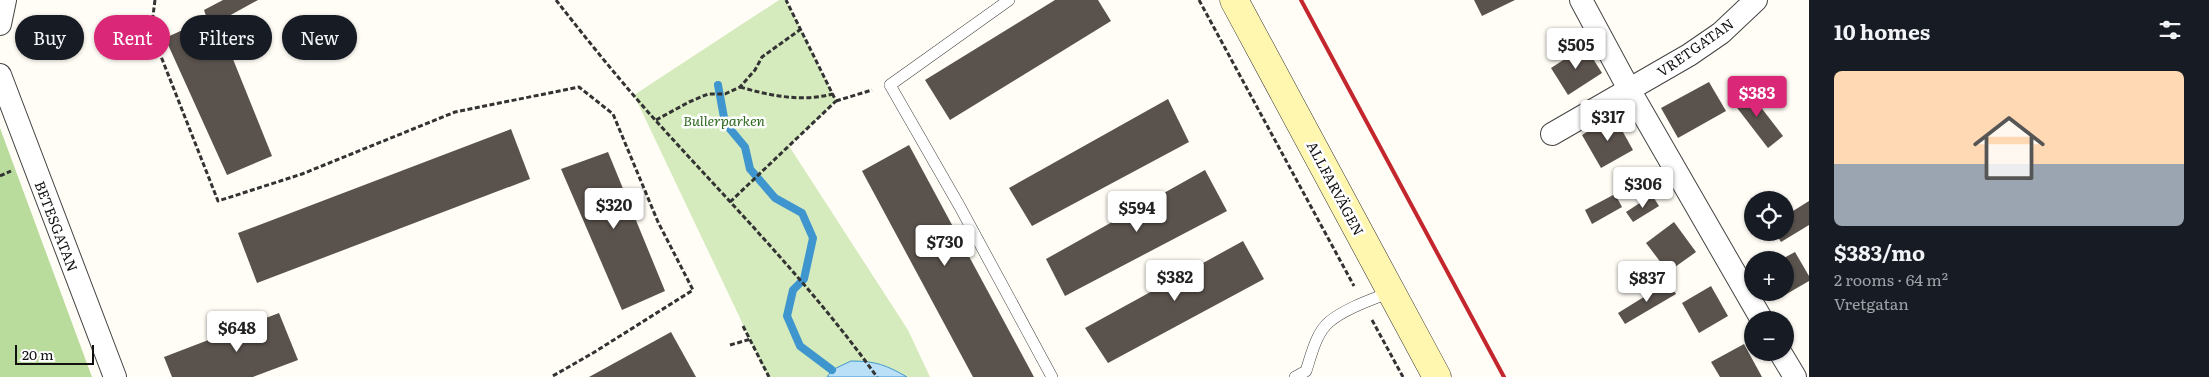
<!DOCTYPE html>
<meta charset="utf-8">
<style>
:root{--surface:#171b24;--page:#20242c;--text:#f1f3f6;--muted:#9ea1a6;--line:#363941;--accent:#db2777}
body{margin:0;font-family:Literata,serif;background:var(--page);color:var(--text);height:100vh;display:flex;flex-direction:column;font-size:19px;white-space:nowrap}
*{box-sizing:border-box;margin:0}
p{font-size:16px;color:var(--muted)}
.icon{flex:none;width:28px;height:28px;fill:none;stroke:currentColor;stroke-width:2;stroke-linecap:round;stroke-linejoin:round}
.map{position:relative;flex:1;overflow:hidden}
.sheet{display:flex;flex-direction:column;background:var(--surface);width:400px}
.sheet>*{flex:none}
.hud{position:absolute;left:15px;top:15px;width:475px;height:45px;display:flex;gap:10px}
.fabs{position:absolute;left:1744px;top:191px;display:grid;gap:10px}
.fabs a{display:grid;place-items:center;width:50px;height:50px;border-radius:50%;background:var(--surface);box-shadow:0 1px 4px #0004;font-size:25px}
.scale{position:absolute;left:15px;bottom:12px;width:79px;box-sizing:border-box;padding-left:5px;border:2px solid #111;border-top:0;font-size:14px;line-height:18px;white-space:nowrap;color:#111;-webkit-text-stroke:4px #fff;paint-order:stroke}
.price{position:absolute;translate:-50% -42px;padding:0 11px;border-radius:5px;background:#fff;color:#222;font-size:16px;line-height:32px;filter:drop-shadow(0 1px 2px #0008)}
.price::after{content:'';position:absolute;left:50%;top:30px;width:15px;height:11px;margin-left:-8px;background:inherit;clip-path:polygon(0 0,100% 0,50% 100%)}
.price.on{background:var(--accent);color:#fff}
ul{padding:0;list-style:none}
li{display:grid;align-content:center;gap:10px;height:265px;padding:0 25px}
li+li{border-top:1px solid var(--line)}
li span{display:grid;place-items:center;height:155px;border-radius:8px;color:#555}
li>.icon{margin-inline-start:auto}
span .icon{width:90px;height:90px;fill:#fffc;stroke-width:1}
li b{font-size:21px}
h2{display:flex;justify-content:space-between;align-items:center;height:60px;padding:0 25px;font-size:21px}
.tag{padding:0 18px;border-radius:22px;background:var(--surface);box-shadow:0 1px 4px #0004;font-size:18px;line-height:45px}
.tag.on{background:var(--accent);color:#fff}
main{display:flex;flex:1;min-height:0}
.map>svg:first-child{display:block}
.green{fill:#d5ebbd}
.forest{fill:#b9dc9c}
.water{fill:#b9e0f7;stroke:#3f96cf}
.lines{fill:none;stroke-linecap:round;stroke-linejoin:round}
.stream{stroke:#3f96cf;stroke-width:8}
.building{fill:#5a524d}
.lane-casing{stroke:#444;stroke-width:12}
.street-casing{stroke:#444;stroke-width:24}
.secondary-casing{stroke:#333;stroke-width:29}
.path{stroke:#333;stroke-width:3;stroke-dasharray:5 2.5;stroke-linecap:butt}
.lane{stroke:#fff;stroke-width:11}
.street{stroke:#fff;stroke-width:22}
.secondary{stroke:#fff6b0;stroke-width:28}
.rail{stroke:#c4262e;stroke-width:4}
.labels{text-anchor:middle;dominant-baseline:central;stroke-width:5;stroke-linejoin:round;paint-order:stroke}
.street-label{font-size:14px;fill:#111;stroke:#fff}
.park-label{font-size:14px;font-style:italic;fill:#2f6b1f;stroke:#fff}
</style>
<main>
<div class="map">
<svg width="1809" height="377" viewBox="0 0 1809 377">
<rect width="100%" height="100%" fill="#fffdf5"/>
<polygon class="green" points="779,0 786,0 836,101 789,146 908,330 930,377 768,377 634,95"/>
<polygon class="forest" points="0,128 92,377 0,377"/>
<path class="water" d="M851,361c25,0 35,4 56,16h-80l5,-7z"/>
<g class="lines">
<polyline class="stream" points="718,85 725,123 745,147 750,169 775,198 802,213 813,238 804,279 793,290 787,316 800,346 832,370"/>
</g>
<g class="building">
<polygon points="223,0 258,0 218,22 272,156 227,175 165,38 207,19 204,10"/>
<polygon points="1055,0 1098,0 1111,21 950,120 925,80"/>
<polygon points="1474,0 1515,0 1482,16"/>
<polygon points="1585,46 1602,73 1568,95 1551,68"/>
<polygon points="1709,82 1726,111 1678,138 1661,108"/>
<polygon points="1746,88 1783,136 1768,148 1731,100"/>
<polygon points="1168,99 1189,142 1032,226 1009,188"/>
<polygon points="1614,116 1633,150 1601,168 1582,135"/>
<polygon points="511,129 530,179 257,283 238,233"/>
<polygon points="909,145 1034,377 973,377 862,171"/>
<polygon points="608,152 665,291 622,310 561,169"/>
<polygon points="1205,170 1227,211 1065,296 1046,259"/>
<polygon points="1615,194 1622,207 1592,224 1585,210"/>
<polygon points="1652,195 1659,206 1633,222 1626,212"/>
<polygon points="1809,201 1809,225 1781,242 1775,232 1785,232 1785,216"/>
<polygon points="1674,222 1696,252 1668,272 1646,243"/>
<polygon points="1243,241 1264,279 1108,363 1085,328"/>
<polygon points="1795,252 1809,276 1809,281 1778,299 1775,292 1785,292 1785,260 1780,260"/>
<polygon points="1668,282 1676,294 1625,324 1618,313"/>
<polygon points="1711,286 1728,316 1699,333 1682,303"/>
<polygon points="279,313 298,360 253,377 172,377 164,357"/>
<polygon points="671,332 696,377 589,377"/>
<polygon points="1744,344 1762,377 1720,377 1711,362"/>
</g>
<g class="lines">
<defs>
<g id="lane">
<polyline points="1009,0 890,85 960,207 1052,377"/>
<path d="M1295,377l11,-6c5,-15 10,-38 23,-49 17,-14 42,-22 62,-30"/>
</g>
<g id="street">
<polyline points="1581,0 1630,91 1762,320"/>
<polyline points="0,24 5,0"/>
<polyline points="0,75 115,377"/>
<polyline points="1552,134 1689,55 1721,33 1756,0"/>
<polyline points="1780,352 1795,377"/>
</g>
<polyline id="secondary" points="1234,0 1437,377"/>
</defs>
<use href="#lane" class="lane-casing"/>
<use href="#street" class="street-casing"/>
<use href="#secondary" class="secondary-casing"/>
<g class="path">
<polyline points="155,0 151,31 218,201 302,174 455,112 579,87 613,114 658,222 693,290 593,353 551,377"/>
<path d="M556,0c32,41 66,83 101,122 75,83 155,164 220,255"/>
<polyline points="1199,0 1354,286"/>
<path d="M740,87c31,9 61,15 93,7"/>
<polyline points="836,101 872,90"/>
<polyline points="656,120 689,102 708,94 725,94 740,87 755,70 762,57 801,29"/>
<polyline points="0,176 11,171"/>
<polyline points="730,202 836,101 786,0"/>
<polyline points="1372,320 1403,377"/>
<polyline points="743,326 769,377"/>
<polyline points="730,345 751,339"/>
</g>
<use href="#lane" class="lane"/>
<use href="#street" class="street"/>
<use href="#secondary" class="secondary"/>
<polyline class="rail" points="1301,0 1504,377"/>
</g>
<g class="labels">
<g class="street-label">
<text transform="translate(1695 47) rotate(-35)">VRETGATAN</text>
<text transform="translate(1336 188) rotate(62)">ALLFARVÄGEN</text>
<text transform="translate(57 226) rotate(69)">BETESGATAN</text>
</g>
<g class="park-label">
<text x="724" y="120">Bullerparken</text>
</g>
</g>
</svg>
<div class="fabs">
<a><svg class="icon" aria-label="locate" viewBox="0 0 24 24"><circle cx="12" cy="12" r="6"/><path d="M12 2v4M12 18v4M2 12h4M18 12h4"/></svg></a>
<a>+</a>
<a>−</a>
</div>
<div class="scale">20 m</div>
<b class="price" style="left:1576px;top:70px">$505</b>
<b class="price on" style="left:1757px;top:118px">$383</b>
<b class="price" style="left:1608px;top:142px">$317</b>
<b class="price" style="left:1643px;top:209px">$306</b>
<b class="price" style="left:614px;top:230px">$320</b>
<b class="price" style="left:1137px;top:233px">$594</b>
<b class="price" style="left:945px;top:267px">$730</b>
<b class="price" style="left:1175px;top:302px">$382</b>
<b class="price" style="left:1647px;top:303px">$837</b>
<b class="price" style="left:237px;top:353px">$648</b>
<div class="hud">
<a class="tag">Buy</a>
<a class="tag on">Rent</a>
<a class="tag">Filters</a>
<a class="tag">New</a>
</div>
</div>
<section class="sheet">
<h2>10 homes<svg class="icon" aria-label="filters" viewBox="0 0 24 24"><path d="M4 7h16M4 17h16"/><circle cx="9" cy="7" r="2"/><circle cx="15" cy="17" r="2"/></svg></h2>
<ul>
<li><span style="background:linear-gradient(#ffd9b3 60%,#9aa5b1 0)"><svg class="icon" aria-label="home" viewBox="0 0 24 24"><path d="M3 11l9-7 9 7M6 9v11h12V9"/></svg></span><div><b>$383/mo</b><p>2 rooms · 64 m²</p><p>Vretgatan</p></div></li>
</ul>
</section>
</main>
